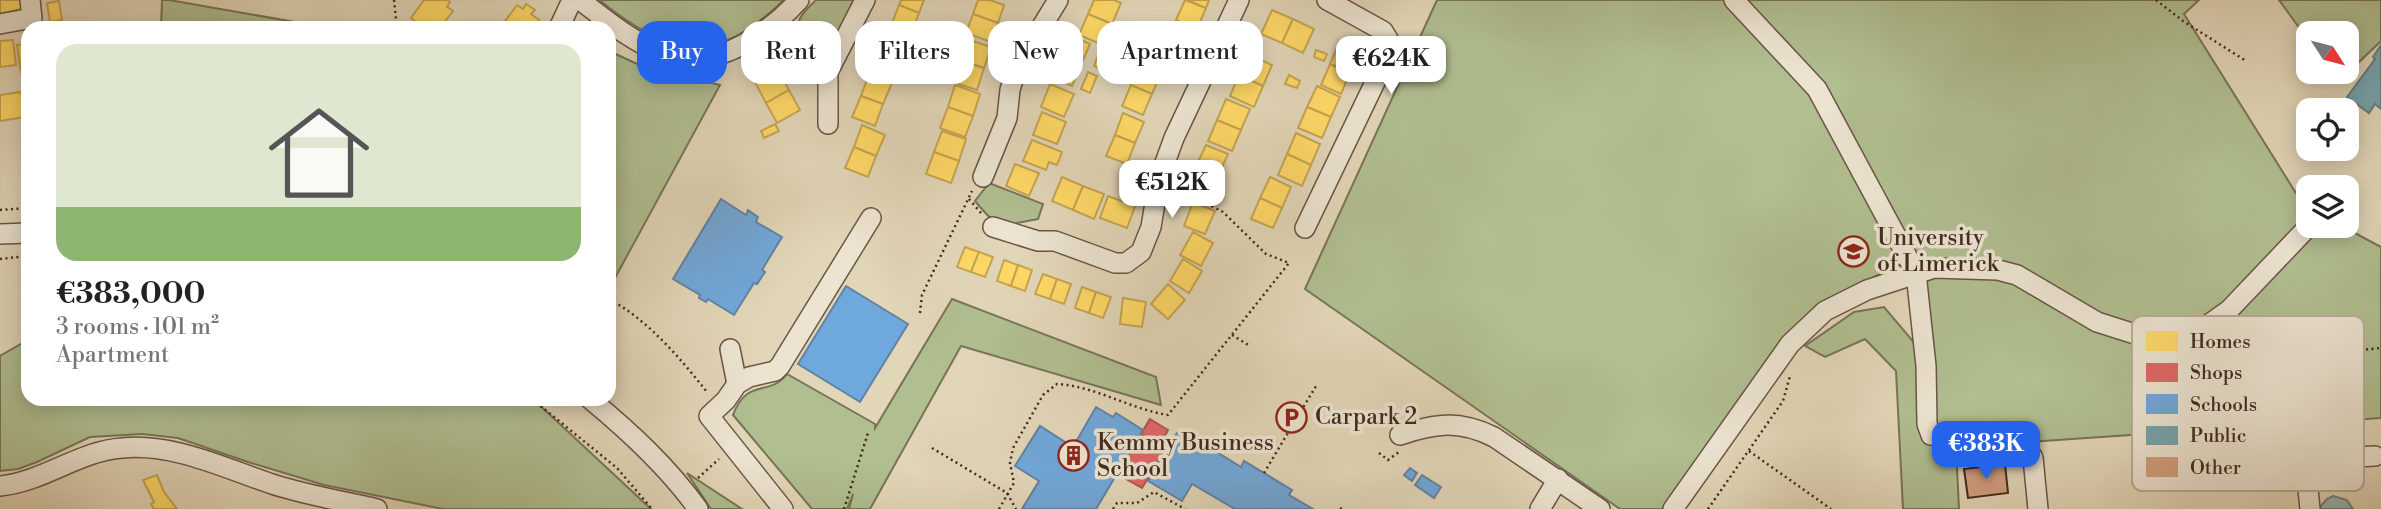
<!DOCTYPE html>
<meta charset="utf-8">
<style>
:root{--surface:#fff;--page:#f6f6f6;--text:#222;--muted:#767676;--line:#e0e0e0;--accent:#2563eb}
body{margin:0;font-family:"Libre Bodoni",serif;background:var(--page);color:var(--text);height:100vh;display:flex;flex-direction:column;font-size:26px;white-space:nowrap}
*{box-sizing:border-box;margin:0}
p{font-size:23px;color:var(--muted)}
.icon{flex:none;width:38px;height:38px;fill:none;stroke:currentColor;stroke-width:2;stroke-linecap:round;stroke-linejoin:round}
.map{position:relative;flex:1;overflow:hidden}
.side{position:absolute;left:21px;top:21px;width:595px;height:385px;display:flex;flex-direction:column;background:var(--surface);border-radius:21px;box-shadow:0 4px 18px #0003}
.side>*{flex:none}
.hud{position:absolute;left:637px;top:21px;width:665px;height:63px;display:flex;gap:14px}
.needle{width:46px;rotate:126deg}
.controls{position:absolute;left:2296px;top:21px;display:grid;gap:14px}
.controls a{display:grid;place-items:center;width:63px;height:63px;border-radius:14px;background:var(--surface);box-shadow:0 4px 18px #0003;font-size:35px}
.price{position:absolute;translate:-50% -60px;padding:0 16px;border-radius:14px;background:#fff;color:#222;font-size:23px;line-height:46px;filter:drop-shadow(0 2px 4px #0008)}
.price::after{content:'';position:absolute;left:50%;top:42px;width:21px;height:16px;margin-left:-10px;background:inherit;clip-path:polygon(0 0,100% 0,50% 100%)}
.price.current{background:var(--accent);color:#fff}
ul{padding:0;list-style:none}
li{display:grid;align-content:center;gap:14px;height:371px;padding:0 35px}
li+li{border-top:2px solid var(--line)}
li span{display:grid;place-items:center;height:217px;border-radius:21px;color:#555}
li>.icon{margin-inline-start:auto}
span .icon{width:126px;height:126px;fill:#fffc;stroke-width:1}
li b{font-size:30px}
.chip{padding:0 24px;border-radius:21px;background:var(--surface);box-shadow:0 4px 18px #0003;font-size:24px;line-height:63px}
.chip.current{background:var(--accent);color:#fff}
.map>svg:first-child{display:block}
.green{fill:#b0be90;stroke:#797458;stroke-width:2}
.water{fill:#97b7b7;stroke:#757f7b;stroke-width:2}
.homes{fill:#ffd966;stroke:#c6a451;stroke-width:2}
.shops{fill:#e06666;stroke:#b15451;stroke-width:2}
.schools{fill:#6fa8dc;stroke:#6282a4;stroke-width:2}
.public{fill:#76a5af;stroke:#668084;stroke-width:2}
.building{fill:#d19f7f;stroke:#422a21;stroke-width:2}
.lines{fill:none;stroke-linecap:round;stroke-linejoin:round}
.minor-casing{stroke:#6a5547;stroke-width:22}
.path{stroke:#422a21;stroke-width:2.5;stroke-dasharray:2 3.5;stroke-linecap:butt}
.minor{stroke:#ece4d1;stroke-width:19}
.labels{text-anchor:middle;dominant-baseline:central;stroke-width:7;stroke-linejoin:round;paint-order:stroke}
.poi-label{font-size:23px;fill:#422a21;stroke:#ece4d1;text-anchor:start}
.key{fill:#ece4d1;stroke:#b9ac9c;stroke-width:2}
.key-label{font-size:19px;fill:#422a21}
</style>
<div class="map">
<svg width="2381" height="509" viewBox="0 0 2381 509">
<rect width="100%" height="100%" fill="#e2d6b8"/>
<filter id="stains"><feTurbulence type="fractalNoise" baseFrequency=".00286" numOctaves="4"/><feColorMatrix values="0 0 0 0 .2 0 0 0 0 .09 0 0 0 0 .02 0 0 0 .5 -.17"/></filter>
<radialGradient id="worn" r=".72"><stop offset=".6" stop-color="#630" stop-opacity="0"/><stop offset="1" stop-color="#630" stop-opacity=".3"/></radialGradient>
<g class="green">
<polygon points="162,0 169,0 329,28 161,28"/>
<path d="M599,0h185c-70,67 -113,57 -185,0z"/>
<path d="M816,0h41c-11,21 -17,44 -44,46 -20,-24 -18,-25 3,-46z"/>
<polygon points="1437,0 2199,0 2184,14 2304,206 2308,208 2308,226 2342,226 2381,247 2381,418 1956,447 1959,509 1903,509 1896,371 1865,339 1825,357 1805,346 1854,312 1884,307 1917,346 1936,391 1918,256 1872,278 1826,303 1664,509 1620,509 1305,289"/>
<polygon points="2279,0 2381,0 2381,41 2339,81 2332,72 2347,72 2347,33 2308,33 2308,40"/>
<polygon points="609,51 646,68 720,85 609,289"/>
<path d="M989,183l54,21 -5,15c-38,6 -36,15 -63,-18z"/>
<path d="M952,299l204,78 5,28 -200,-59 -91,163h-21l4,-15 -6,15h-35l-79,-94c14,-38 37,-18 54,-41l88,50v4z"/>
<polygon points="28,340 28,399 533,399 651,509 443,509 324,485 248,462 178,438 142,434 90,437 37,462 18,469 0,471 0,356"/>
<polygon points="687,473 742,509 711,509"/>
</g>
<polygon class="water" points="2333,496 2347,500 2353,509 2318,509 2327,499"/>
<g class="homes">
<polygon points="0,0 23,0 25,8 0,14"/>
<polygon points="424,0 447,0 450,2 447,7 453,11 440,28 416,28 419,24 411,18"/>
<polygon points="901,0 924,0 919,13 899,5"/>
<polygon points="978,0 990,0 1004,5 998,23 973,14"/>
<polygon points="1094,0 1114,0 1121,3 1112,24 1088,14"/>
<polygon points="1185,0 1206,8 1197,29 1176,20"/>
<polygon points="1187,0 1209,0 1206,8"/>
<polygon points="59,1 62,20 50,22 47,3"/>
<polygon points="526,4 535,10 531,14 539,20 533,28 500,28 517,5 523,9"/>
<polygon points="899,5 919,13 911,34 891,26"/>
<polygon points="1272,10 1293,19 1282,43 1261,34"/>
<polygon points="973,14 998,23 991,42 966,33"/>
<polygon points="1088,14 1112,24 1103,45 1079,35"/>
<polygon points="1293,19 1314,29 1303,53 1282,43"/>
<polygon points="1172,23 1193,31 1184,52 1164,44"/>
<polygon points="887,27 909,35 901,57 878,48"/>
<polygon points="1066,33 1090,44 1081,65 1057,54"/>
<polygon points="957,36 991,47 984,68 959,60 962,51 953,48"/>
<polygon points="13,40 16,65 0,67 0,41"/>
<polygon points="1339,43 1360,52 1350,73 1330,64"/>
<polygon points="28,44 28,71 21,72 17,45"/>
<polygon points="1164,44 1184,52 1176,74 1155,65"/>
<polygon points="878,48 901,57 893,78 870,69"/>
<polygon points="1316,50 1327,54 1324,61 1314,57"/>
<polygon points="1099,53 1106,56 1101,69 1094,66"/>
<polygon points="1057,54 1081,65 1072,86 1048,75"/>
<polygon points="1248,54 1272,65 1263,86 1239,75"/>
<polygon points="959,60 984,68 977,90 952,82"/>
<polygon points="1139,64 1161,73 1152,94 1131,85"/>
<polygon points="1330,64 1350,73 1341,94 1321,85"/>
<polygon points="778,70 789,90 766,103 755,82"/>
<polygon points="1088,72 1097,76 1090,93 1081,89"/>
<polygon points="869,74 892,83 883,104 861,96"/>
<polygon points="1239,75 1263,86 1254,107 1230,96"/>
<polygon points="1289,75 1300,81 1297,88 1285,84"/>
<polygon points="1050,84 1074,94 1064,117 1041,107"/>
<polygon points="955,85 980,94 973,116 948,107"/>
<polygon points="1131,85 1152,94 1143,115 1122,106"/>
<polygon points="1317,86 1340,97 1331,117 1307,107"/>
<polygon points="789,90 800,110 777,123 766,103"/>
<polygon points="21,92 25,117 0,121 0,95"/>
<polygon points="861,96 883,104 875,126 852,117"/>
<polygon points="1226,99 1250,109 1241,130 1217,120"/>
<polygon points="948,107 973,116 965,137 940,128"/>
<polygon points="1307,107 1331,117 1322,138 1298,128"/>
<polygon points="1042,112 1066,122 1057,144 1033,135"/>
<polygon points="1123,113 1144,122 1135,143 1115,135"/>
<polygon points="1217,120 1241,130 1232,151 1208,141"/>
<polygon points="775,124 779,131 764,138 761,131"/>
<polygon points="862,125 885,135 876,156 854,147"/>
<polygon points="942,131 966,139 959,161 934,152"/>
<polygon points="1296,133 1320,144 1311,165 1287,154"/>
<polygon points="1115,135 1135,143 1127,164 1106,156"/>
<polygon points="1032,140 1062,152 1057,165 1049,162 1046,170 1023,161"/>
<polygon points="1206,145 1228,154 1219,174 1197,164"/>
<polygon points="854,147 876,156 868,177 845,168"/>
<polygon points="934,152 959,161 951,183 926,174"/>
<polygon points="1287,154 1311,165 1302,186 1278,175"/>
<polygon points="1015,164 1039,173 1029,196 1006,186"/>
<polygon points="1197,164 1219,174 1211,194 1189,184"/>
<polygon points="1062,177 1083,186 1073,210 1052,201"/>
<polygon points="1270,177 1291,187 1282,208 1260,198"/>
<polygon points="1083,186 1104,194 1094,219 1073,210"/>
<polygon points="1108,196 1135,206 1127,228 1100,218"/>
<polygon points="1260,198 1282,208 1273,228 1251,219"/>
<polygon points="1193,202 1215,211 1205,234 1184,226"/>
<polygon points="1193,232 1213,243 1201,266 1180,255"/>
<polygon points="965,247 979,252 971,272 957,267"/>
<polygon points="979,252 993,257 985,277 971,272"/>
<polygon points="1183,259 1202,271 1189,293 1170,281"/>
<polygon points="1004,260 1018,265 1011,286 997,281"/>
<polygon points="1018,265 1032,270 1025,291 1011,286"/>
<polygon points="1043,274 1057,279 1050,299 1035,294"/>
<polygon points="1057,279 1071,284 1064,304 1050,299"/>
<polygon points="1168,284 1185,300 1168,319 1151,304"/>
<polygon points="1082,287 1096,292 1089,313 1075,308"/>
<polygon points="1096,292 1111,297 1103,318 1089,313"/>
<polygon points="1123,298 1146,302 1142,327 1120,324"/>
<polygon points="157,475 164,492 177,509 154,509 151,504 154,502 143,480"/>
</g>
<polygon class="shops" points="1150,419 1168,430 1161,443 1167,447 1142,488 1117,474"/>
<g class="schools">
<polygon points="721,199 746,215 748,210 758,217 756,222 782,237 762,270 765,272 757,284 754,283 734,315 708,299 706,302 699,298 700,295 673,279"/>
<polygon points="846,286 908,324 860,402 798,364"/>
<polygon points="1096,407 1113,417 1116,413 1143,430 1096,509 1022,509 1039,481 1015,466 1040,426 1073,447"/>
<polygon points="1177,433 1209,453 1212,449 1241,467 1244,461 1292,490 1289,495 1313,509 1235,509 1192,484 1182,501 1148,481"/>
<polygon points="1410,468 1417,473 1412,481 1404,475"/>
<polygon points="1422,475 1441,487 1434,498 1415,485"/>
</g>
<polygon class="public" points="2381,45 2381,109 2375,104 2369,113 2347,97 2375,59 2373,57"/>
<polygon class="building" points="2005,464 2008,493 1968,498 1964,469"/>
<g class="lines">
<defs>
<g id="minor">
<path d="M580,0c52,40 98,81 164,44 21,-12 39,-26 55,-44"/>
<polyline points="1734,0 1817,89 1916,273 1926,366 1927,424 1931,435 1956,439 2012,437 2024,443 2033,458 2038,509"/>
<polyline points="778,22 828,72"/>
<polyline points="0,24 32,18 30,0"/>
<polyline points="559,28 572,0"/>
<polyline points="828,124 828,72 865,0"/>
<polyline points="983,177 1007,118 1010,90 1016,69 1058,0"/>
<polyline points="993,227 1038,241 1055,241 1115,263 1126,263 1141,252 1151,227 1159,179 1174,138 1239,0"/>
<polyline points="1305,228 1390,51 1388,39 1383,31 1327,0"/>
<polyline points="0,234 28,233"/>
<polyline points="730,349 737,384"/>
<path d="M590,399c40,33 78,68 108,110"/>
<path d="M1400,435c36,-12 59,-15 94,2l106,72"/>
<path d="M0,486c43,-4 79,-35 122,-38 52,-5 102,20 150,36 34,11 70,17 105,25"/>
<polyline points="783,509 709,416 726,400 737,384 749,377 775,371 780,366 871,218"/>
<polyline points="1540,509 1558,479"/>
<polyline points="1673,509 1790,344 1825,311 1867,290 1934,268 1998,270 2017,275 2097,322 2141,336 2166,338 2183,335 2208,325 2229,310 2309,226"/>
<polyline points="2310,509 2306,469 2322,459 2375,456"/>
</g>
</defs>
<use href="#minor" class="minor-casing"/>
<g class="path">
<polyline points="394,0 397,28"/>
<polyline points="2156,0 2183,21 2246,61"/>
<polyline points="969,199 981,213"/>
<polyline points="0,210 28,208"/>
<polyline points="2347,219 2362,212"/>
<polyline points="2326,232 2336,226"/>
<polyline points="0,259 28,256"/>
<path d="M609,299c39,21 71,59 98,93"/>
<polyline points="920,313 922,295 972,191"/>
<polyline points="1232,335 1250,346"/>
<polyline points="2170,357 2186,363 2202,365 2381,348"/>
<polyline points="532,399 617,468 652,509"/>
<polyline points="932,448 1007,493 1016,509"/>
<polyline points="1749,451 1831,509"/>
<polyline points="1379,453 1388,460 1399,452"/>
<polyline points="1264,473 1316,386"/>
<polyline points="698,478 719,459"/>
<polyline points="1340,508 1342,509"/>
<polyline points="844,509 868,433"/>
<path d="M999,509l15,-26 -4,-20 3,-15 30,-53 14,-11c38,2 73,25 111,31l121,-152 -23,-9 -43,-42 -48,-25"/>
<polyline points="1113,509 1117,503 1137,503 1154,492 1185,509"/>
<polyline points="1708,509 1783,401 1790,376"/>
</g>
<use href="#minor" class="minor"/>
</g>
<defs>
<symbol id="university-ring" viewBox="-11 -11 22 22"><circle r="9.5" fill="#ece4d1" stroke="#8f2418" stroke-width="1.5"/><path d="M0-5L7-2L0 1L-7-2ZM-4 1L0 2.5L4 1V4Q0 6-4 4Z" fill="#8f2418"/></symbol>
<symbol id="parking-ring" viewBox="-11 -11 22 22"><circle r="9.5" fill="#ece4d1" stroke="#8f2418" stroke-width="1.5"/><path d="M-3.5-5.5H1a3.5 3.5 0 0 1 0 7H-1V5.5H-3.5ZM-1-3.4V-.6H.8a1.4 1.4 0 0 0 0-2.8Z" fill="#8f2418"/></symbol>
<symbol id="building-ring" viewBox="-11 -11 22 22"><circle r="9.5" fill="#ece4d1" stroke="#8f2418" stroke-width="1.5"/><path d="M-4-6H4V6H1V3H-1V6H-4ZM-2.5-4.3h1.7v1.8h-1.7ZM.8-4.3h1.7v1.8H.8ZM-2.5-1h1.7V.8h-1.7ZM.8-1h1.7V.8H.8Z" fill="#8f2418"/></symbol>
</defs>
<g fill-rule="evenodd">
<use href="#university-ring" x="1836" y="234" width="35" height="35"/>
<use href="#parking-ring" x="1274" y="400" width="35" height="35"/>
<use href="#building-ring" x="1056" y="438" width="35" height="35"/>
</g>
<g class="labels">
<g class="poi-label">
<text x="1877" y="238">University<tspan x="1877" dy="26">of Limerick</tspan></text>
<text x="1315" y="417">Carpark 2</text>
<text x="1097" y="443">Kemmy Business<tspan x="1097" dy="26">School</tspan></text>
</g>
</g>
<rect x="2132" y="316" width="232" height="175" rx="10" class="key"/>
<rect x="2146" y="331" width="32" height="20" fill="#ffd966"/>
<rect x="2146" y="363" width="32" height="19" fill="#e06666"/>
<rect x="2146" y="394" width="32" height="20" fill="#6fa8dc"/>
<rect x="2146" y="426" width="32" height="19" fill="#76a5af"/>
<rect x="2146" y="457" width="32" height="20" fill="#d19f7f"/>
<g class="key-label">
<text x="2190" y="348">Homes</text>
<text x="2190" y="379">Shops</text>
<text x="2190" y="411">Schools</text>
<text x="2190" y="442">Public</text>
<text x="2190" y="474">Other</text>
</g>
<rect width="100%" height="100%" filter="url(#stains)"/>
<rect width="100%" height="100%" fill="url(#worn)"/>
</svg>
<div class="controls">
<a><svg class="needle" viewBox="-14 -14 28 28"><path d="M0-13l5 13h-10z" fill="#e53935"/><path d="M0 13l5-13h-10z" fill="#767676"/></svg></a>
<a><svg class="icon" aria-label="locate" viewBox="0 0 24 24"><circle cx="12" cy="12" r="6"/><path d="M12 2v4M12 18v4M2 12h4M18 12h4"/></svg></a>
<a><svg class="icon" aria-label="layers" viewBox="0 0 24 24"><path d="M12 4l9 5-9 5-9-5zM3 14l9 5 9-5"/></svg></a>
</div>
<b class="price" style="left:1391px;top:96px">€624K</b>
<b class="price" style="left:1172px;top:220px">€512K</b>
<b class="price current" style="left:1986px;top:481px">€383K</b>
<div class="hud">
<a class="chip current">Buy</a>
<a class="chip">Rent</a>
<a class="chip">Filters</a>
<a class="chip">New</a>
<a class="chip">Apartment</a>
</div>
<section class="side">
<ul>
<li><span style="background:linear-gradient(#dfe7d0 75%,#8fb573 0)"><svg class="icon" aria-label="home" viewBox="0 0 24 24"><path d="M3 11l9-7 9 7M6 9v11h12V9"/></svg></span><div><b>€383,000</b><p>3 rooms · 101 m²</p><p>Apartment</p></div></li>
</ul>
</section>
</div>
